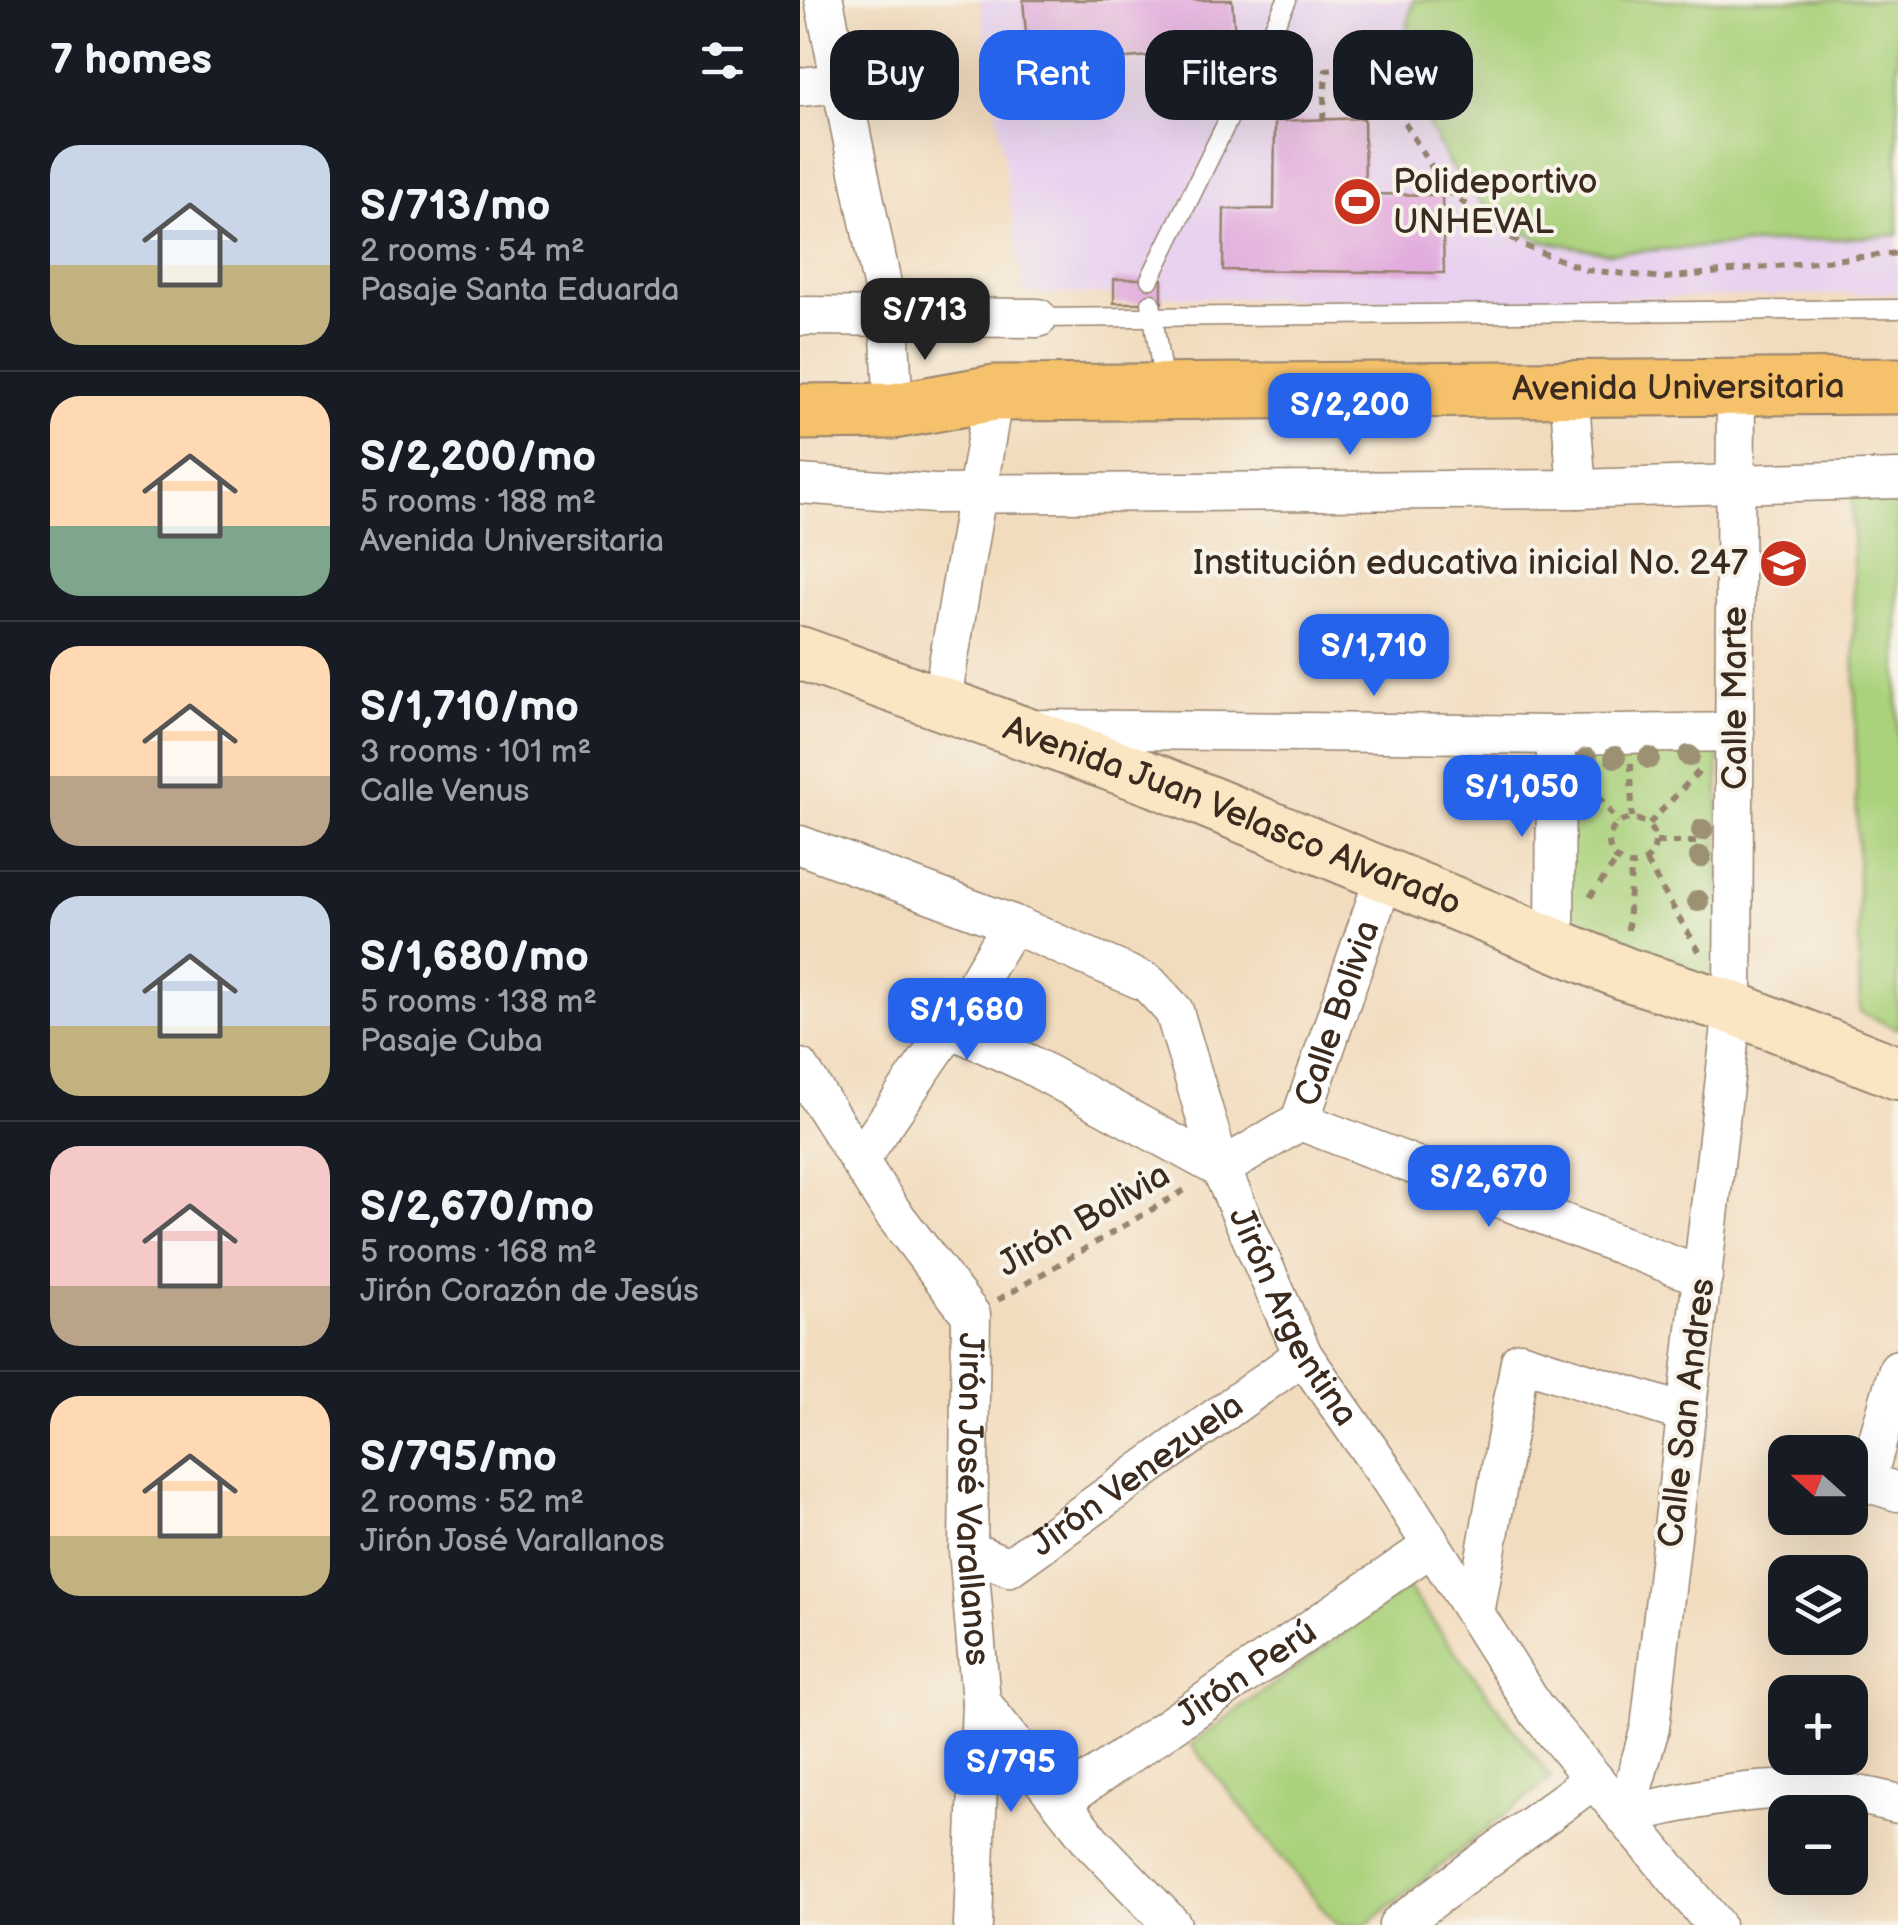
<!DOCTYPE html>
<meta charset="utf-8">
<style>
:root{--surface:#171b24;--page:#242831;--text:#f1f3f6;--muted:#9ea1a6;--line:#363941;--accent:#2563eb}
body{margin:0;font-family:"Balsamiq Sans",sans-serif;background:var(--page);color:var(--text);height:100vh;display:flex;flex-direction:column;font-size:38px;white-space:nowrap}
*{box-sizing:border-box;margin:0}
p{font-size:32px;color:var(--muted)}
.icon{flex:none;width:55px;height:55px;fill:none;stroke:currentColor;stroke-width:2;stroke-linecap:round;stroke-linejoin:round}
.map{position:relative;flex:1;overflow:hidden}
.details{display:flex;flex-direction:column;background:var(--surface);width:800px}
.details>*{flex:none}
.top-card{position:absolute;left:30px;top:30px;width:918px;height:90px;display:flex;gap:20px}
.needle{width:65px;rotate:291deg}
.fabs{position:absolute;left:968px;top:1435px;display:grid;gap:20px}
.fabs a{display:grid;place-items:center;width:100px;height:100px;border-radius:20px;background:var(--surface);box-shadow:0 10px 40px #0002;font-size:50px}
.price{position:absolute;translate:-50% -85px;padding:0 22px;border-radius:20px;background:var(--accent);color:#fff;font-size:32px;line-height:65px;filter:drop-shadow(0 2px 5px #0008)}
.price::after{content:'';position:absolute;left:50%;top:60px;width:30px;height:22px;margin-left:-15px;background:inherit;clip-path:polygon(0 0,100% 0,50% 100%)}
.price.on{background:#222;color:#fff}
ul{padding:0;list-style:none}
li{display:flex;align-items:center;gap:30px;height:250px;padding:0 50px}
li+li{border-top:2px solid var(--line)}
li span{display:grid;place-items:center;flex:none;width:280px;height:200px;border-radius:30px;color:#555}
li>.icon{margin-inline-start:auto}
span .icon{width:120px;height:120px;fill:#fffc;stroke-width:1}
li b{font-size:42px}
h2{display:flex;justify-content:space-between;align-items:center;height:120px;padding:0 50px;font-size:42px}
.tag{padding:0 35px;border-radius:30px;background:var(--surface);box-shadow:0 10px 40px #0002;font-size:35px;line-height:90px}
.tag.on{background:var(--accent);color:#fff}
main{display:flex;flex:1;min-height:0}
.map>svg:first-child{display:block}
.built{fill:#e8d2ef}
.green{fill:#aad17b;stroke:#727e4c;stroke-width:2.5}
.building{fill:#e2abdd}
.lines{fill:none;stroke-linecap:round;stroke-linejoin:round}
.lane-casing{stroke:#96836e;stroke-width:21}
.street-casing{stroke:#96836e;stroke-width:41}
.secondary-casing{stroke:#96836e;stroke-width:56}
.highway-casing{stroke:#96836e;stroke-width:59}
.path{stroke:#96836e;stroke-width:6;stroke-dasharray:8 8;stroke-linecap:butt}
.lane{stroke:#fff;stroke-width:18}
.street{stroke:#fff;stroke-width:38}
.secondary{stroke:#fbe6c4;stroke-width:52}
.highway{stroke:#f5c16b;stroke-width:55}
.tree{fill:#9d9173}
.labels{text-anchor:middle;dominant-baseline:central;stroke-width:8;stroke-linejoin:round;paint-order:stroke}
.poi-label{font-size:35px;fill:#3b2a1e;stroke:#f7f3e8;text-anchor:start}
.street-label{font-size:35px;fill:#3b2a1e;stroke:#f7f3e8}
</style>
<main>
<section class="details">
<h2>7 homes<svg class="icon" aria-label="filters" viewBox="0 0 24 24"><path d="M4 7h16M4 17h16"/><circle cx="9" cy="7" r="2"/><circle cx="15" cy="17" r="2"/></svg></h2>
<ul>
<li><span style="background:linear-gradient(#c9d6e8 60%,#c2b280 0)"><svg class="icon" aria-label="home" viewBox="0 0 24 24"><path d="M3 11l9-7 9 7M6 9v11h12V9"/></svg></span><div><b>S/713/mo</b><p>2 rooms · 54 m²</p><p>Pasaje Santa Eduarda</p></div></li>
<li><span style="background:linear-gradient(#ffd9b3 65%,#7fa58c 0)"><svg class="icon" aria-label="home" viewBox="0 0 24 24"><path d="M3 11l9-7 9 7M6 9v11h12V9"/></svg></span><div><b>S/2,200/mo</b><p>5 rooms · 188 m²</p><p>Avenida Universitaria</p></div></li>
<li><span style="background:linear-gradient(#ffd9b3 65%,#b9a48a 0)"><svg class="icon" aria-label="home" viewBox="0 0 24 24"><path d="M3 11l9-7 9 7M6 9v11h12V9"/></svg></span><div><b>S/1,710/mo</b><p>3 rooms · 101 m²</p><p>Calle Venus</p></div></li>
<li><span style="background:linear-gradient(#c9d6e8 65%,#c2b280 0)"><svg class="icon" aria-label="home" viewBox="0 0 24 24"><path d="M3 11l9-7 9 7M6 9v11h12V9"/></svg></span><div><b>S/1,680/mo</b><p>5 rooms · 138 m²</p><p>Pasaje Cuba</p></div></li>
<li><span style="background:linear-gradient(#f6c9c9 70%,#b9a48a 0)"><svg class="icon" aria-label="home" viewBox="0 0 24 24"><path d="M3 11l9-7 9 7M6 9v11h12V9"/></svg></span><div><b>S/2,670/mo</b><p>5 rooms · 168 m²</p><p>Jirón Corazón de Jesús</p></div></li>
<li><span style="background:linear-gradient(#ffd9b3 70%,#c2b280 0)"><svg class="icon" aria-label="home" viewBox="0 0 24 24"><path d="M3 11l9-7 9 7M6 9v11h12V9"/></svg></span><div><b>S/795/mo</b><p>2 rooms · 52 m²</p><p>Jirón José Varallanos</p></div></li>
</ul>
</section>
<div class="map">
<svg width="1098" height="1925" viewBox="0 0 1098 1925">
<rect width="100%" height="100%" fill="#f7f3e8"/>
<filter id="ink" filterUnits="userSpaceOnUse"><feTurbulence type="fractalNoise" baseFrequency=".01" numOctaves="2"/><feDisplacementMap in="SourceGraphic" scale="20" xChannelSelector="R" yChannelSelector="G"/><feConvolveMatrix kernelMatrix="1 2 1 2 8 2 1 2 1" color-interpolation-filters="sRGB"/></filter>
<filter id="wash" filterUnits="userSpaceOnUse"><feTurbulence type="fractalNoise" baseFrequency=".0048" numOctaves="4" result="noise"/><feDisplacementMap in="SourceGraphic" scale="40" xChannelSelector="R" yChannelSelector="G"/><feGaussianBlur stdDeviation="2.25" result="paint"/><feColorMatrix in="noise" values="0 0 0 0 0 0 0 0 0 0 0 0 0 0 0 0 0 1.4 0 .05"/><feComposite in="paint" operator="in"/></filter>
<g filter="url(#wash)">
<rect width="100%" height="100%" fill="#f2dcbe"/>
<polygon class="built" points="180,0 1098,0 1098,293 632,303 224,293"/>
<g class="green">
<polygon points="613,0 1098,0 1098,235 807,253 739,240 688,210 649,164 616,101 605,39"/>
<polygon points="1052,491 1098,492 1098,1029 1060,1012"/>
<polygon points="918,739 920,1007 764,934 761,746"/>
<polygon points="607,1587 751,1778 566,1925 536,1925 391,1744"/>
</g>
<g id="blocks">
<g class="building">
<polygon points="223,0 432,0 436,48 229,67"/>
<polygon points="564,118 565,194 642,195 644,273 423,270 424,209 474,209 475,121"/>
<rect x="314" y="279" width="48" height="24"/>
</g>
</g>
</g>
<g filter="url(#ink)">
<use href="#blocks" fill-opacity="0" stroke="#96836e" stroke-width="2.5"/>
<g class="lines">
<defs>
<g id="lane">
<polyline points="350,279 487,0"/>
<polyline points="351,303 364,387"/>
<polyline points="238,318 1098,309"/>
</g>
<g id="street">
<polyline points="24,0 89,319 94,411"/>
<polyline points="0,87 41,83"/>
<polyline points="0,316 238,318"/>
<path d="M936,387l-3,621 -83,720 -25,87c97,-22 174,-39 273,-11"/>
<polyline points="769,390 777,489"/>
<polyline points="0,484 134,494 777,489 1098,479"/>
<polyline points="141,705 194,393"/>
<polyline points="243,729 756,735 935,732"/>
<path id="s1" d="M0,845l212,79 136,59 26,28 47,158 82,186 90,129 141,223 181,218"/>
<polyline points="755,945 756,735"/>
<path id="s2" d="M150,1028l77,35 194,106 79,-48 85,-246"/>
<path id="s3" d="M0,1068l90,141 81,106 -3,235 13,152 -8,223"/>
<polyline points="500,1121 903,1277"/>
<polyline points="59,1161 150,1028 212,924"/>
<polyline points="1098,1369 1066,1482 1098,1492"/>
<path id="s4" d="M168,1550l41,17 294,-212"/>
<polyline points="675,1614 720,1361 887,1414"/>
<polyline points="181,1702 292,1842 372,1925"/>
<path id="s5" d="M261,1801l371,-255"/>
<polyline points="598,1925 794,1779"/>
</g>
<g id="secondary">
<path id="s6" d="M0,653l357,128 469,193 107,34 165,65"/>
</g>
<g id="highway">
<path id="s7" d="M0,412l94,-1 100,-18 904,-7"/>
</g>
</defs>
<use href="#lane" class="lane-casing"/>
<use href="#street" class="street-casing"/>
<use href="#secondary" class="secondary-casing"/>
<use href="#highway" class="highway-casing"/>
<g class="path">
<polyline points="523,120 526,70 570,67 646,190 720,244 786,270 865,278 1098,253"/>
<polyline points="831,763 832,817"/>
<polyline points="790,783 818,823"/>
<circle cx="832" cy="842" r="23"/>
<polyline points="849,824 900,770"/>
<polyline points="856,842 900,842"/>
<polyline points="846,862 899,951"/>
<polyline points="790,897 816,862"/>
<polyline points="828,930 831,867"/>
<polyline points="198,1300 390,1187"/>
</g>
<use href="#lane" class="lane"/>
<use href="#street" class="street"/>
<use href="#secondary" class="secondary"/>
<use href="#highway" class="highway"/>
</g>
<g class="tree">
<circle cx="889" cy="756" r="11"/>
<circle cx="815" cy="757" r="11"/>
<circle cx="849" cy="758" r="11"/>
<circle cx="787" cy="759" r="11"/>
<circle cx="902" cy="830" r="11"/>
<circle cx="900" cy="857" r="11"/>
<circle cx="898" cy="901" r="11"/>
</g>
</g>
<defs>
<symbol id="stadium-disc" viewBox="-11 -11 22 22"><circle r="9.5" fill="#c8321e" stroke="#f7f3e8"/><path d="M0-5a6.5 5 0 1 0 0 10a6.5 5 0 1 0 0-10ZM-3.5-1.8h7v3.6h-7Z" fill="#fff"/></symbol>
<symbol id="school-disc" viewBox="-11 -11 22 22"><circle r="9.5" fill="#c8321e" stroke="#f7f3e8"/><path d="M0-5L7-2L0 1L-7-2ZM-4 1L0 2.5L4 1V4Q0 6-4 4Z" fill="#fff"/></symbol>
</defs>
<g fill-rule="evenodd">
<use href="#stadium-disc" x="530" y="174" width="55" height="55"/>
<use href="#school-disc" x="956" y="536" width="55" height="55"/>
</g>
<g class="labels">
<g class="poi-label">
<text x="593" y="182">Polideportivo<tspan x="593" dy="40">UNHEVAL</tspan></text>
<text x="948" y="563" text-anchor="end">Institución educativa inicial No. 247</text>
</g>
<g class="street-label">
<text stroke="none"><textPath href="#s7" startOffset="880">Avenida Universitaria</textPath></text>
<text transform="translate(935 698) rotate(-90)">Calle Marte</text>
<text stroke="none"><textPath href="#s6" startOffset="462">Avenida Juan Velasco Alvarado</textPath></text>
<text stroke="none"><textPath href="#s2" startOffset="512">Calle Bolivia</textPath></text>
<text transform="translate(284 1220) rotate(-30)">Jirón Bolivia</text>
<text stroke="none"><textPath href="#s1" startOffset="742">Jirón Argentina</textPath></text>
<text transform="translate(887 1413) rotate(-83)">Calle San Andres</text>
<text stroke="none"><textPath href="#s4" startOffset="202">Jirón Venezuela</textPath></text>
<text stroke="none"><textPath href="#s3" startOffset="485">Jirón José Varallanos</textPath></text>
<text stroke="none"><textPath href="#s5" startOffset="225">Jirón Perú</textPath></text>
</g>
</g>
</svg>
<div class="fabs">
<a><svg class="needle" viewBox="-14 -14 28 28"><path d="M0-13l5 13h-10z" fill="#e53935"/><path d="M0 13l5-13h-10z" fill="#9ea1a6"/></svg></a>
<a><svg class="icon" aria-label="layers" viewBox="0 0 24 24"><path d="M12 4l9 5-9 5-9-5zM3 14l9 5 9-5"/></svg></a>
<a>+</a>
<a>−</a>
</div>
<b class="price on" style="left:125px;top:363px">S/713</b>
<b class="price" style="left:550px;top:458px">S/2,200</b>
<b class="price" style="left:574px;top:699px">S/1,710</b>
<b class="price" style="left:722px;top:840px">S/1,050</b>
<b class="price" style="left:167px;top:1063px">S/1,680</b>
<b class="price" style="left:689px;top:1230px">S/2,670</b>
<b class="price" style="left:211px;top:1815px">S/795</b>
<div class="top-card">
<a class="tag">Buy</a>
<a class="tag on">Rent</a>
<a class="tag">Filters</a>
<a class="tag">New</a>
</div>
</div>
</main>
